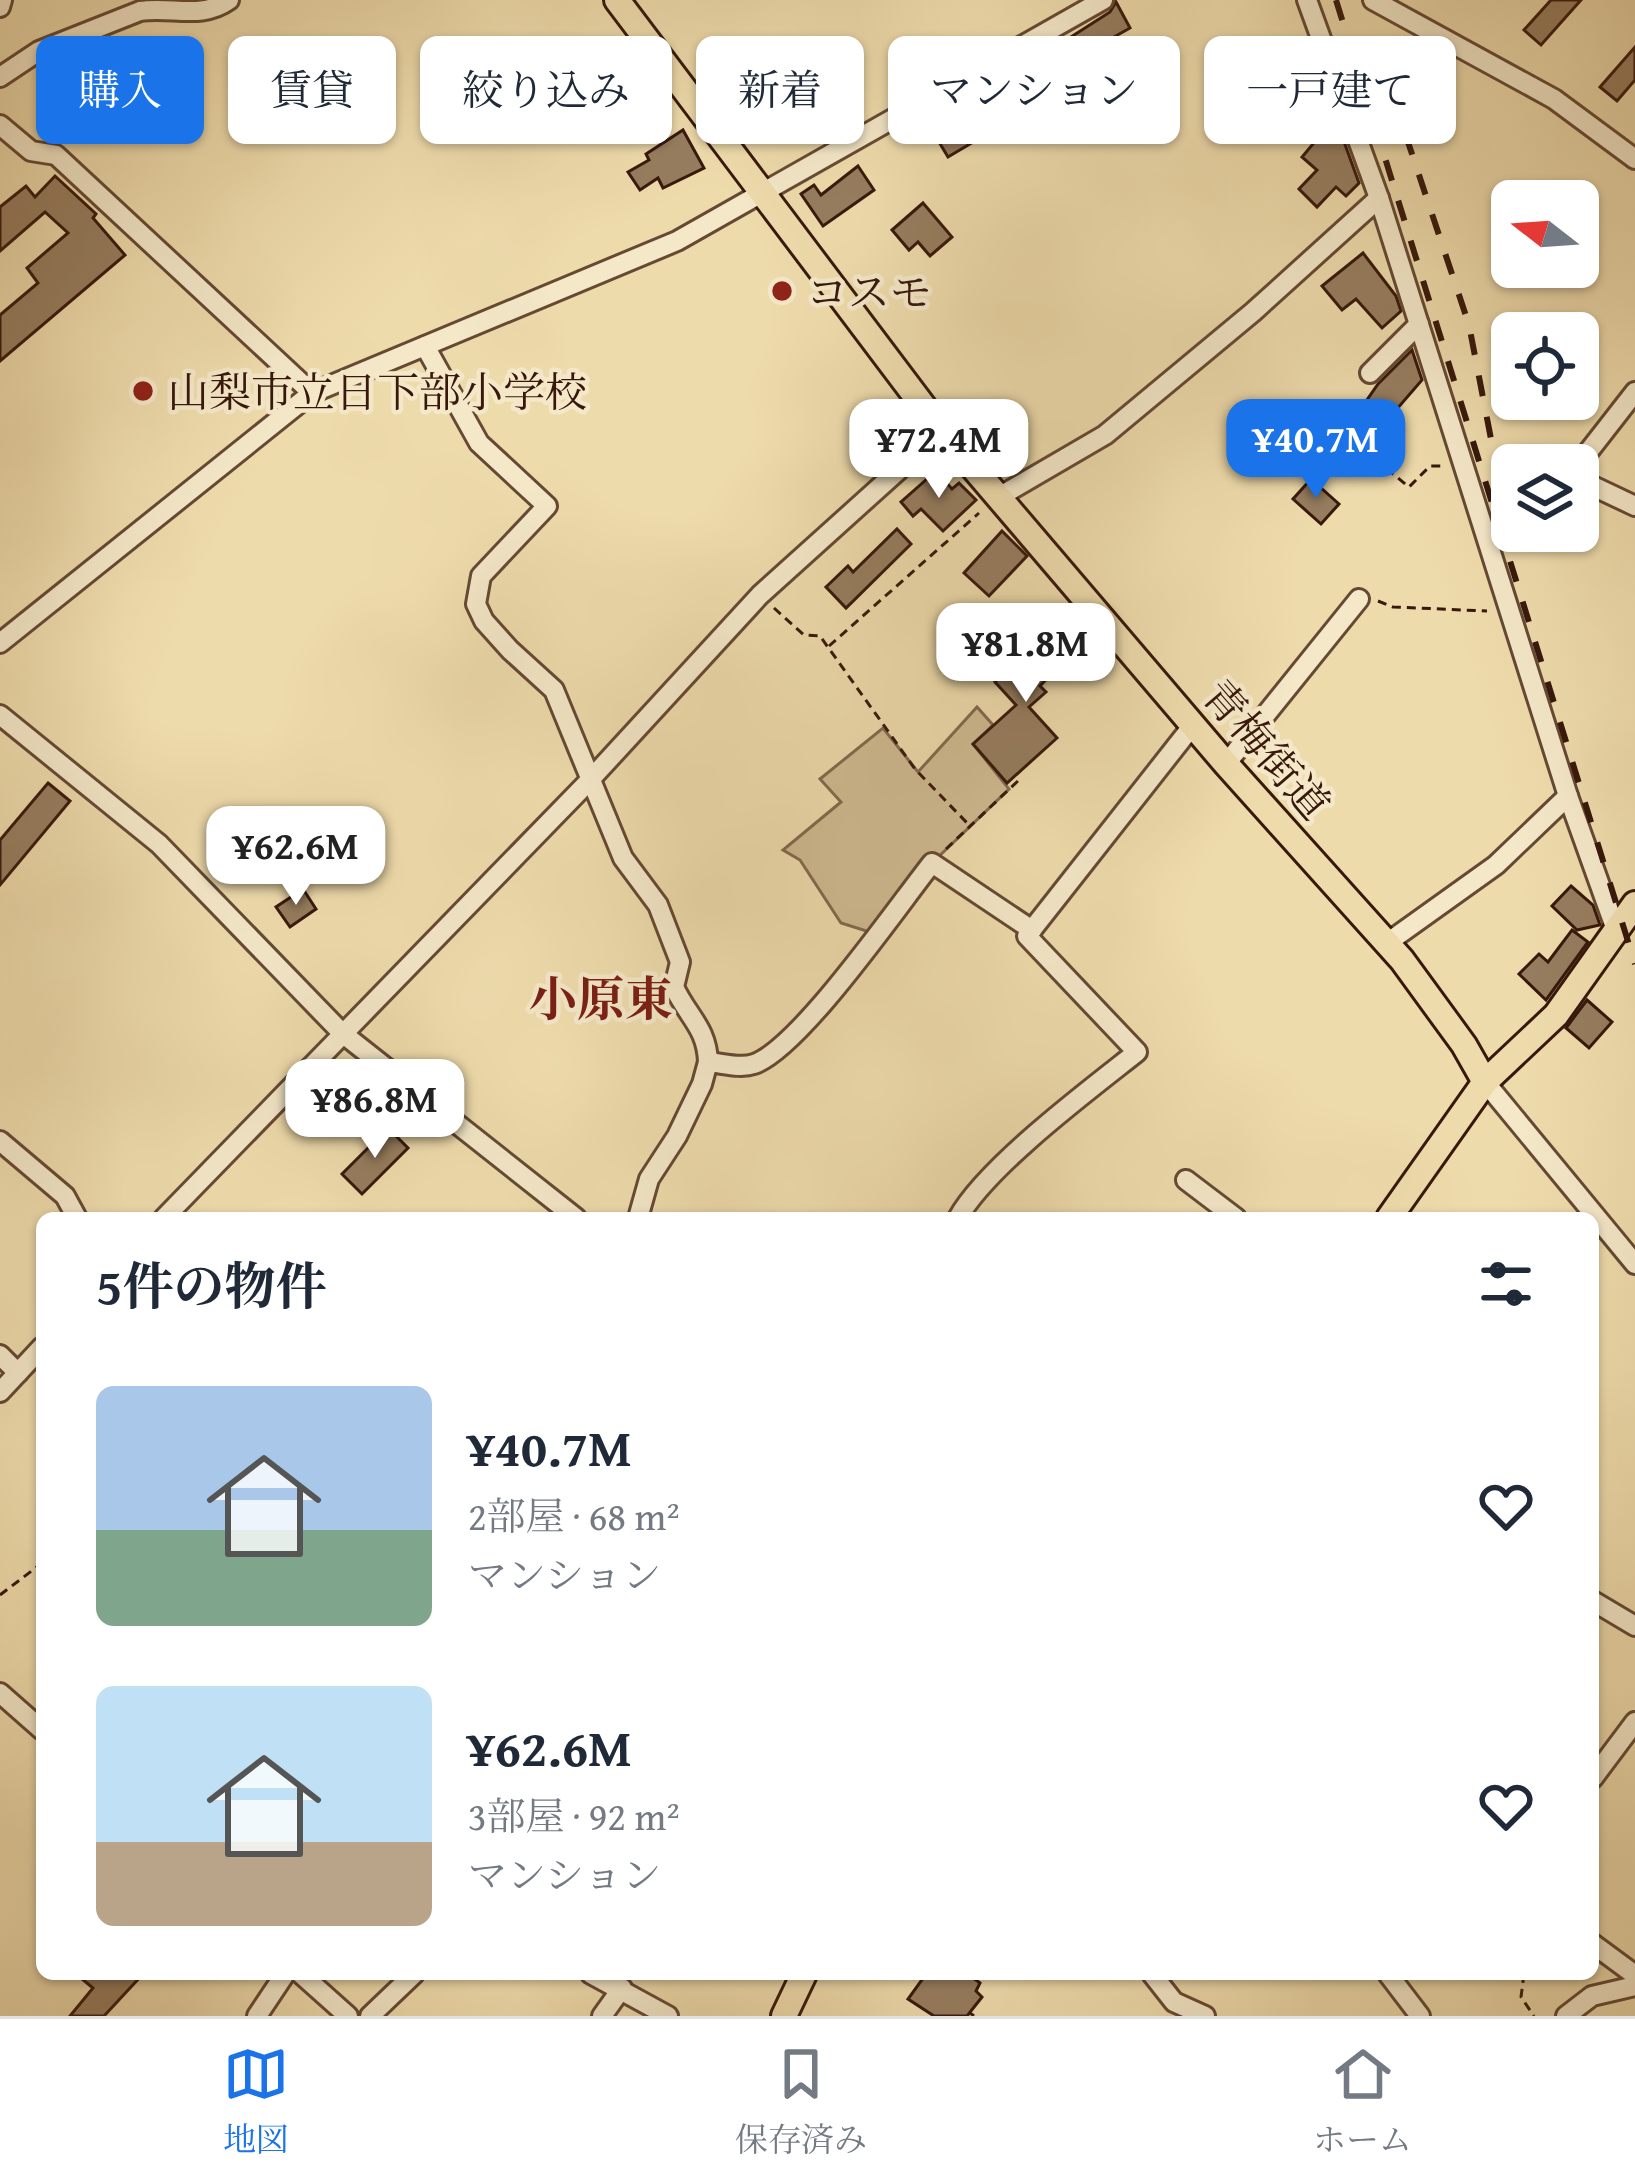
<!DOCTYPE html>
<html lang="ja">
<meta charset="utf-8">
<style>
:root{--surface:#fff;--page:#f2f2f3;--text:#1f2937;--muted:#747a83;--line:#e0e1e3;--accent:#1a73e8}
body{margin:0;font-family:"Gentium Book Plus","Noto Serif JP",serif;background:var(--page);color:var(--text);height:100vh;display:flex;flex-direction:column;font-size:45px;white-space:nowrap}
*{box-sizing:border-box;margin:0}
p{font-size:39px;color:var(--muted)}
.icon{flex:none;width:66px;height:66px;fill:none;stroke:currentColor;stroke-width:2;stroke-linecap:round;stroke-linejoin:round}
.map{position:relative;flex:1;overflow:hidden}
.drawer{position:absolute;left:36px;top:1212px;width:1563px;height:768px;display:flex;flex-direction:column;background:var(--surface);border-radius:18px;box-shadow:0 3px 9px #0004}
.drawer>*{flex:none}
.top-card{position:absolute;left:36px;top:36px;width:1563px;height:108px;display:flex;gap:24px}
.needle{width:78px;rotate:287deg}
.controls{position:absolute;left:1491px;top:180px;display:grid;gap:24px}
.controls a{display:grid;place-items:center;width:108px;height:108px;border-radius:18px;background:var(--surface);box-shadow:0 3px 9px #0004;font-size:60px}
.price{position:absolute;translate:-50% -102px;padding:0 27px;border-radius:24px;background:#fff;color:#222;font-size:39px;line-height:78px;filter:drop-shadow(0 3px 6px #0008)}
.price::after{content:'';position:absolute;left:50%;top:72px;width:36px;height:27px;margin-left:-18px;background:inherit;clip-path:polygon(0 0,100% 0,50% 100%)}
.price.selected{background:var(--accent);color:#fff}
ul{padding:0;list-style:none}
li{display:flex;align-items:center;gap:36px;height:300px;padding:0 60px}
li span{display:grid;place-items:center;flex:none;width:336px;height:240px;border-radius:18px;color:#555}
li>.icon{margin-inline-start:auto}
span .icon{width:144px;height:144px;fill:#fffc;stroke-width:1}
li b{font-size:51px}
h2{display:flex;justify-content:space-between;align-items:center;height:144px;padding:0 60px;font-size:51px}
.chip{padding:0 42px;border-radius:18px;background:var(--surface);box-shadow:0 3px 9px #0004;font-size:42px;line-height:108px}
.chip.selected{background:var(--accent);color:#fff}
.tabs{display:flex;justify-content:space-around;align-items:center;height:168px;border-top:3px solid var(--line);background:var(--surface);font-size:33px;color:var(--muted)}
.tabs a{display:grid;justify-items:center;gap:6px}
.tabs .selected{color:var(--accent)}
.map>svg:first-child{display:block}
.green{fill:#cfba91;stroke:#83694e;stroke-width:3}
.building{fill:#967d5f;stroke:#37180b;stroke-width:3}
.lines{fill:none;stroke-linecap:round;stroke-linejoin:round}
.minor-casing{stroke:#654933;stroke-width:24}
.major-casing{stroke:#37180b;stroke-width:30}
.path{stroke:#37180b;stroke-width:3;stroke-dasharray:9 6;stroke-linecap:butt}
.minor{stroke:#f4e8c9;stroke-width:18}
.major{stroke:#eedbac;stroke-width:24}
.rail{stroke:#37180b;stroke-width:6;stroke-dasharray:21 21;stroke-linecap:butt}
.poi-dot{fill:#8f2418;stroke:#f4e8c9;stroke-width:4.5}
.labels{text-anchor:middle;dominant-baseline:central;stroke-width:9;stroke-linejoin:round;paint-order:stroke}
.poi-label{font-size:42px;fill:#37180b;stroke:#f4e8c9;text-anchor:start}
.street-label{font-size:42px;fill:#37180b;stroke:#f4e8c9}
.quarter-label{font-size:48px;font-weight:bold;fill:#7a1f14;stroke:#f4e8c9}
</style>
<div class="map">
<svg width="1635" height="2016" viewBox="0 0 1635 2016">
<rect width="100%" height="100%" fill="#eedbac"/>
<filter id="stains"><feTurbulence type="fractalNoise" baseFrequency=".00167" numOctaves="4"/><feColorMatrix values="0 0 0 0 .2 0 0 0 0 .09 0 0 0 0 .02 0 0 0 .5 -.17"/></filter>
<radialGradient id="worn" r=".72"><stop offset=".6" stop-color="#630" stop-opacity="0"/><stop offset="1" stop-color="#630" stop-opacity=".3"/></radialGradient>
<polygon class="green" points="977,707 993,725 973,744 1009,789 932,863 876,934 841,923 800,860 783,850 841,802 820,779 883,728 918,772"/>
<g class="building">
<polygon points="1551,0 1581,0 1541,45 1524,30"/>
<polygon points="1116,2 1130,28 1091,50 1095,59 1037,95 1041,102 948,157 936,137 931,140 923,126 1035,60 1110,12"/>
<polygon points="1635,47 1635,80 1617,101 1600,87"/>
<polygon points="1309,53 1323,82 1308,99 1286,80"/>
<polygon points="1328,126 1343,139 1359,183 1346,196 1336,187 1317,207 1299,189 1317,170 1302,157"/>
<polygon points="683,130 704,168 663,188 658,178 640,190 628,172 649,160 646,154"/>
<polygon points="858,166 874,190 823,226 801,194 814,185 821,195"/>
<polygon points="55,176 96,214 93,218 125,255 0,361 0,315 38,283 27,268 68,233 45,212 0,251 0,207 26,186 35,197"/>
<polygon points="923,203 952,237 930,256 918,242 909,250 892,230"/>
<polygon points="1363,253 1396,296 1401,311 1382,328 1356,299 1342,310 1322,286"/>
<polygon points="1412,350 1422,380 1371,439 1351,423 1378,384"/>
<polygon points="936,471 952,489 959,483 976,500 943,531 921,509 913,516 901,502"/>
<polygon points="1311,479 1339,504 1321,524 1293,499"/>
<polygon points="897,529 911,544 846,608 826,587 848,566 853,572"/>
<polygon points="1002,531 1027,556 989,596 964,573"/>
<polygon points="1055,619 1080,644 1040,686 1046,692 1029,707 1057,738 1007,783 973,744 1016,705 995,682 1031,648 1029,646"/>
<polygon points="48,783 70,801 0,885 0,840"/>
<polygon points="271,832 289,854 256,881 238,859"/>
<polygon points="1571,886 1593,905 1600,925 1577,930 1552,906"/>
<polygon points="303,889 316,909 290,927 276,907"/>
<polygon points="1572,930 1588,942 1546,1000 1519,974 1539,954 1548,962"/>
<polygon points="1587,1000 1612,1022 1589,1048 1566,1028"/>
<polygon points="388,1128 408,1148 362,1194 342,1174"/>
<polygon points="76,1974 143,1974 104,2016 70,2016 93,1988"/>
<polygon points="926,1974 968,1974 980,1983 976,1991 982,1997 967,2016 934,2016 908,1999"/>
</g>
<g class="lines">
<defs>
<g id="minor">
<polyline points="1307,0 1379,198 1568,796 1616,930"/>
<polyline points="1373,0 1554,99 1635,159"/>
<polyline points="0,7 2,0"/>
<path d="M0,77l39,-26 101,-40c32,-5 61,9 89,-11"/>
<polyline points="0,125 31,151 56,155 312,393"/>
<path d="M425,346l54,97 68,63 -66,70 -5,28 8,17 26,29 44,40 69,168 35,47 22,57 -6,25c14,30 33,41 34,75"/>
<polyline points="1370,373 1419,324"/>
<polyline points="1578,465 1635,392"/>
<polyline points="1578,479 1635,506"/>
<polyline points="997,498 1105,435 1253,312 1379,198"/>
<polyline points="0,643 312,393 677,241 1103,0"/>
<polyline points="0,715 159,844 342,1033 576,1218"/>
<polyline points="1226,764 1359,599"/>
<polyline points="1387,943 1496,865 1568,796"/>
<polyline points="1485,1082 1635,1264"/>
<polyline points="0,1141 65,1196 77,1218"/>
<polyline points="1186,1180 1236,1218"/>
<polyline points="164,1218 589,781 760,595 942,431"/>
<path d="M638,1218l11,-39 28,-43 25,-52 6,-22c14,1 32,7 46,2 46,-16 143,-157 178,-201l100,67"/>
<path d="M958,1218c28,-51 131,-128 179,-166l-110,-116 166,-211"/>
<polyline points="0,1355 18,1373"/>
<polyline points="0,1392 42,1347"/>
<polyline points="1593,1601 1635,1626"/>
<polyline points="0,1693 42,1730"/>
<polyline points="1593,1778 1635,1722"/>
<polyline points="1593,1944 1635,1975"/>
<polyline points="301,1974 348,2016"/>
<polyline points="591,1974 668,2016"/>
<polyline points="1152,1974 1174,2002 1205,2016"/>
<polyline points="1388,1974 1420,2016"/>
<polyline points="257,2016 285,1974"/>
<polyline points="370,2016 414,1974"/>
<polyline points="602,2016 622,1988"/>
<polyline points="1566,2016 1592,1996 1635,1986"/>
</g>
<g id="major">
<polyline points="617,0 942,431 1226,764 1402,960 1464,1045 1485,1082"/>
<polyline points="1389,1218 1485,1082 1556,1015 1635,904"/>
<polyline points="784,2016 804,1974"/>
</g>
</defs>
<use href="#minor" class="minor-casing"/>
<use href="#major" class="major-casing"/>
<g class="path">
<polyline points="1375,459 1409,487 1430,466 1443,466"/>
<polyline points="1378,601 1393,607 1487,611"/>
<polyline points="774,608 804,635 820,636 915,769 969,825"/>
<polyline points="829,646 979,513"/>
<polyline points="946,849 1020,779"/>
<polyline points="0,1595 42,1563"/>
<polyline points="1524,1974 1521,1997 1534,2016"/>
<polyline points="970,2013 974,2016"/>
</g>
<use href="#minor" class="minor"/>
<use href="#major" class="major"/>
<g class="rail">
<polyline points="1336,0 1635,964"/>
<polyline points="1379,55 1469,325 1497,470"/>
</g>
</g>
<g class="poi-dot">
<circle cx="782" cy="291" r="12"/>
<circle cx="143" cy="391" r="12"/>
</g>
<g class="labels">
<g class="poi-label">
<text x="806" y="291">コスモ</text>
<text x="167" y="391">山梨市立日下部小学校</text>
</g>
<g class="street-label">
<text transform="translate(1267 749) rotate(49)">青梅街道</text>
</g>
<g class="quarter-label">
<text x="601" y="998">小原東</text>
</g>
</g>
<rect width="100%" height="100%" filter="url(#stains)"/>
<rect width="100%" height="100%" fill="url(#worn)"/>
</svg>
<div class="controls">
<a><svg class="needle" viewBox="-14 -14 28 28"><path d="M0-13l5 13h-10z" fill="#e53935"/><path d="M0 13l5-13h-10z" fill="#747a83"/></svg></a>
<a><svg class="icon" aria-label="locate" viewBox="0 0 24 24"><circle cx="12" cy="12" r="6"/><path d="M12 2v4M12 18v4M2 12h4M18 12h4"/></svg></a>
<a><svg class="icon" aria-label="layers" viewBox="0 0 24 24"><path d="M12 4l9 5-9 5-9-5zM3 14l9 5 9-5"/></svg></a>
</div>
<b class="price" style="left:939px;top:501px">¥72.4M</b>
<b class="price selected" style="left:1316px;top:501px">¥40.7M</b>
<b class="price" style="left:1026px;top:705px">¥81.8M</b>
<b class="price" style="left:296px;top:908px">¥62.6M</b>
<b class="price" style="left:375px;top:1161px">¥86.8M</b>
<div class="top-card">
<a class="chip selected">購入</a>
<a class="chip">賃貸</a>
<a class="chip">絞り込み</a>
<a class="chip">新着</a>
<a class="chip">マンション</a>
<a class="chip">一戸建て</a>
</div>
<section class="drawer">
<h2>5件の物件<svg class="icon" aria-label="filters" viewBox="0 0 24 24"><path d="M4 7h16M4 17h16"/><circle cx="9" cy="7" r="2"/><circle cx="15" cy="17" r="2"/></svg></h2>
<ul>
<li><span style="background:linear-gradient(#a9c7e8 60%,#7fa58c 0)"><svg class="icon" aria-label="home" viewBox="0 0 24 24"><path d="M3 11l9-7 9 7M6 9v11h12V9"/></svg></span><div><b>¥40.7M</b><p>2部屋 · 68 m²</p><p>マンション</p></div><svg class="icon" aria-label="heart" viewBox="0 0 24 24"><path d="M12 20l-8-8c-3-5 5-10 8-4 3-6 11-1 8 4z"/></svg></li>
<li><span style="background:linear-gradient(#bfe0f5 65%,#b9a48a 0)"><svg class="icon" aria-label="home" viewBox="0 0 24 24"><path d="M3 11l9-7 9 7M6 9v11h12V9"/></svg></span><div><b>¥62.6M</b><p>3部屋 · 92 m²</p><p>マンション</p></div><svg class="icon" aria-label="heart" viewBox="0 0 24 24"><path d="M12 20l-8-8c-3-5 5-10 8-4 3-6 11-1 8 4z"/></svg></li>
</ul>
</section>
</div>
<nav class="tabs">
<a class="selected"><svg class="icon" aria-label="map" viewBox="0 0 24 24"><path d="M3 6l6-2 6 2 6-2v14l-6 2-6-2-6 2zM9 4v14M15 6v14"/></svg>地図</a>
<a><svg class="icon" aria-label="saved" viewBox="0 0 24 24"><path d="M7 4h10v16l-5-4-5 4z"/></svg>保存済み</a>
<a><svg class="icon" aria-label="home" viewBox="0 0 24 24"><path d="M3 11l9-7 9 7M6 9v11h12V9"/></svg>ホーム</a>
</nav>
